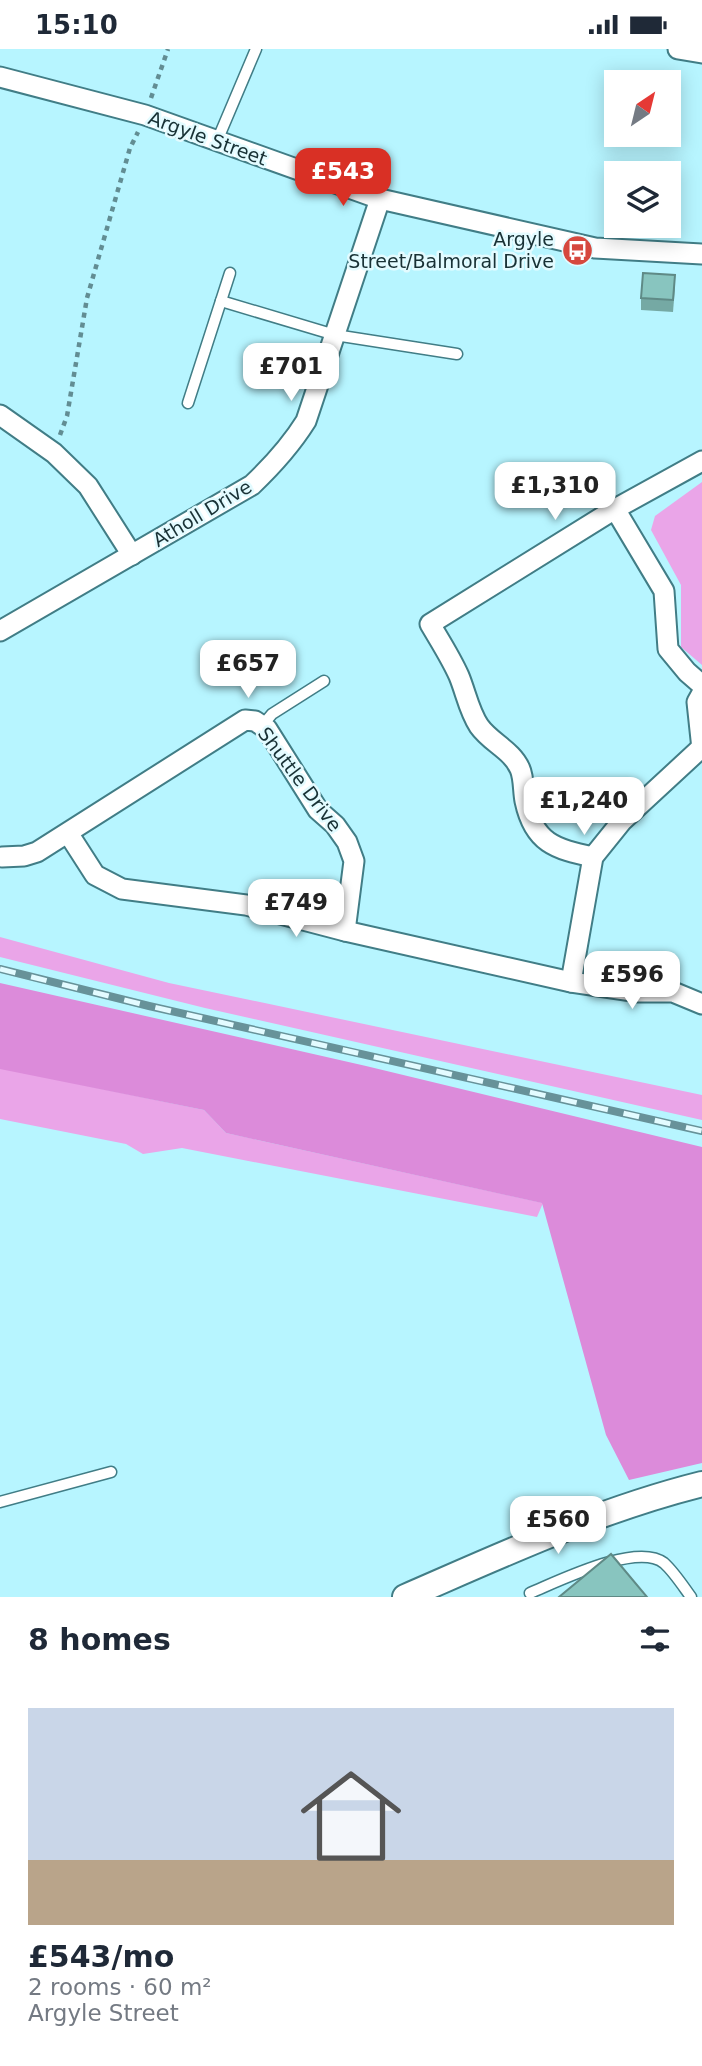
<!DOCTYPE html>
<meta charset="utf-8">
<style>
:root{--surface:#fff;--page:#f6f6f7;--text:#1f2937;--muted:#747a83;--line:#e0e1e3;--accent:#d93025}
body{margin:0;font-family:"DejaVu Sans",sans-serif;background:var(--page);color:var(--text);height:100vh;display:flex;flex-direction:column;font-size:26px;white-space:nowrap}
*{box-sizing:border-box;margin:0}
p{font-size:23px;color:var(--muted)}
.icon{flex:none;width:38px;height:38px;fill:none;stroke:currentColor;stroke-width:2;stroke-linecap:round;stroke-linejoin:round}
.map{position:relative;height:1548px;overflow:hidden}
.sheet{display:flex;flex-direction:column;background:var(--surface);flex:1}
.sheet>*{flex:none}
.needle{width:46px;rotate:35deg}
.buttons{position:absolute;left:604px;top:21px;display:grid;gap:14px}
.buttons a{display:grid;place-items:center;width:77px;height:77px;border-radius:0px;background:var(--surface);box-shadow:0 4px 18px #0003;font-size:35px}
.price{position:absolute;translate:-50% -60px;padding:0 16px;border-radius:14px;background:#fff;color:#222;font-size:23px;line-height:46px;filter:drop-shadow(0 2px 4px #0008)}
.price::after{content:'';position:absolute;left:50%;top:42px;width:21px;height:16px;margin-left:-10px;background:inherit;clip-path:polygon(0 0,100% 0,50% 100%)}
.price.active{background:var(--accent);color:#fff}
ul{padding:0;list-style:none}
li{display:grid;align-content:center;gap:14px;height:371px;padding:0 28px}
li+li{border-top:2px solid var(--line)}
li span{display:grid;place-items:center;height:217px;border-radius:0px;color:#555}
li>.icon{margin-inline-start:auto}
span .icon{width:126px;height:126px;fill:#fffc;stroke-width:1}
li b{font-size:30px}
h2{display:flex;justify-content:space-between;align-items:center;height:84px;padding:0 28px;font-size:30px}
.status{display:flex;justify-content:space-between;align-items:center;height:49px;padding:0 35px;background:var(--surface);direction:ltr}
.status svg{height:19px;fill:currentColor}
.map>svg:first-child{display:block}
.green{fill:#eaa5e8}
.forest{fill:#dc8bda}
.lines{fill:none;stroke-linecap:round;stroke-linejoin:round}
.service-casing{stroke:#417d86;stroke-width:13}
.minor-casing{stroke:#417d86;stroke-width:23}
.tertiary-casing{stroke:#417d86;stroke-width:28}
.path{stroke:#628d93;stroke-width:4.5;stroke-dasharray:5 5;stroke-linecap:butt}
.service{stroke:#fff;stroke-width:10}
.minor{stroke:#fff;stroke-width:19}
.tertiary{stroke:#fff;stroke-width:24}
.rail-casing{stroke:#679299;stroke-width:8}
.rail{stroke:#e3fbff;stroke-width:5;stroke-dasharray:16;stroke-linecap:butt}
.wall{fill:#75a9a4}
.building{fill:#88c5bf;stroke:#5f8a86;stroke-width:2}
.labels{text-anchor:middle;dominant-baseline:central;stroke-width:5;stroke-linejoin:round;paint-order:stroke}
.street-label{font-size:19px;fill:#183135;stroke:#e3fbff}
.poi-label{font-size:19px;fill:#183135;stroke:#e3fbff;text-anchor:end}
</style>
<div class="status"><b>15:10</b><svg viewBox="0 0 49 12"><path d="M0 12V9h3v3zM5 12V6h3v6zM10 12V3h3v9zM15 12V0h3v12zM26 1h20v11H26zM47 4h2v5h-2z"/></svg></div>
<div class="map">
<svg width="702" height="1548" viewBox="0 0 702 1548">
<rect width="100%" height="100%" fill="#b7f5ff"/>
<g class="green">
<polygon points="702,433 702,616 681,598 681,536 651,481 655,467"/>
<polygon points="0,888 169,934 702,1046 702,1071 205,959 0,908"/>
<polygon points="0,1013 25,1024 204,1061 226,1084 543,1154 537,1168 182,1099 143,1105 126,1095 0,1070"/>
</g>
<polygon class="forest" points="0,934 366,1017 702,1098 702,1414 629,1431 606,1386 542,1154 226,1084 204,1061 0,1020"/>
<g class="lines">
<defs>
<g id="service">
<polyline points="217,92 256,0"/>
<polyline points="221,252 335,286 457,305"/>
<polyline points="188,354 230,224"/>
<polyline points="262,677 272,665 324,632"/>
<polyline points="0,1453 111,1423"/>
<path d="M530,1544c29,-12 107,-51 134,-30 10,9 19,23 27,34"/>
</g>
<g id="minor">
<polyline points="678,0 702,4"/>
<polyline points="0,28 145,66 380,150 595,199 702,205"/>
<polyline points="0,366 54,404 88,437 132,506"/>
<polyline points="615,460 664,542 668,600 687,623 702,636"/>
<path d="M0,582l252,-146c21,-20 39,-40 54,-64l74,-222"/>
<polyline points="702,644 697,653 702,700"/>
<polyline points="68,784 95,826 122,840 246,856 345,882 571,933 639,943 673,943 702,955"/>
<polyline points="2,808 24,807 37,803 245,671 255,672 267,680 318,761 335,776 347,793 354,812 345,882"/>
<path d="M593,808c-38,-8 -59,-14 -68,-56 -2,-10 -1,-23 -5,-32 -8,-19 -29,-26 -41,-43 -10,-15 -13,-33 -20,-50 -8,-18 -19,-35 -29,-52l185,-115 87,-48"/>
<polyline points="571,933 593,808 622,772 701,699"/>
</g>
<path id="tertiary" d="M405,1548c97,-42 193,-87 297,-113"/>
</defs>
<use href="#service" class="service-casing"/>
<use href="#minor" class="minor-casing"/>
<use href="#tertiary" class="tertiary-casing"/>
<g class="path">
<polyline points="151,49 168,0"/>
<polyline points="60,386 67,367 87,249 130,99 138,83"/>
</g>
<use href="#service" class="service"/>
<use href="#minor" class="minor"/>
<use href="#tertiary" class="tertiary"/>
<defs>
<polyline id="rail" points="0,920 149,957 702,1082"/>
</defs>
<use href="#rail" class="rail-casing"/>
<use href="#rail" class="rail"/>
</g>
<polygon class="wall" points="675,238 673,263 641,261 641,249"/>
<g class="building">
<polygon points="643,224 675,226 673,251 641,249"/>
<polygon points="611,1505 647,1548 559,1548"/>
</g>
<defs>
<symbol id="bus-disc" viewBox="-11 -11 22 22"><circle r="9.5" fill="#d6483e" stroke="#e3fbff"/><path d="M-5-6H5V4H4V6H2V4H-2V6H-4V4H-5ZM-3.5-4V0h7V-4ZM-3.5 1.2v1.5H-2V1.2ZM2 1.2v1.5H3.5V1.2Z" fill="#fff"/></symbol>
</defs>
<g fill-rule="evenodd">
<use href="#bus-disc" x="560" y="184" width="35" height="35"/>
</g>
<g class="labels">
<g class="street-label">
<text transform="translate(208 89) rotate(20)">Argyle Street</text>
<text transform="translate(202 464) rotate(-31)">Atholl Drive</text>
<text transform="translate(300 730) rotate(53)">Shuttle Drive</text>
</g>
<g class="poi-label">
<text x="554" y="190">Argyle<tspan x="554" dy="22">Street/Balmoral Drive</tspan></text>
</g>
</g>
</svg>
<div class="buttons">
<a><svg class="needle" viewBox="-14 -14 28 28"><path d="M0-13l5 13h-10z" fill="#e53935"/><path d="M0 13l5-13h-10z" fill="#747a83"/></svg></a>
<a><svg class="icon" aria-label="layers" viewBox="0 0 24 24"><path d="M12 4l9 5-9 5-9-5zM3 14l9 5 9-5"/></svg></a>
</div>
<b class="price active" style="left:343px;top:159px">£543</b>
<b class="price" style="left:291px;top:354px">£701</b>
<b class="price" style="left:555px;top:473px">£1,310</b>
<b class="price" style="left:248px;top:651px">£657</b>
<b class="price" style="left:584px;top:788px">£1,240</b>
<b class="price" style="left:296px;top:890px">£749</b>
<b class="price" style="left:632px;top:962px">£596</b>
<b class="price" style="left:558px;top:1507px">£560</b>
</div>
<section class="sheet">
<h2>8 homes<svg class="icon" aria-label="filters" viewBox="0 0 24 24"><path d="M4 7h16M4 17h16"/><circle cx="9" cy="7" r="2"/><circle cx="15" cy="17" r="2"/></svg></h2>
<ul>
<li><span style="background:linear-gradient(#c9d6e8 70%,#b9a48a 0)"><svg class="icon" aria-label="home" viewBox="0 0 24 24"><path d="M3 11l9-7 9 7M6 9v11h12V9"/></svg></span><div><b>£543/mo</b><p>2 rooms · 60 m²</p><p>Argyle Street</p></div></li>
</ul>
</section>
